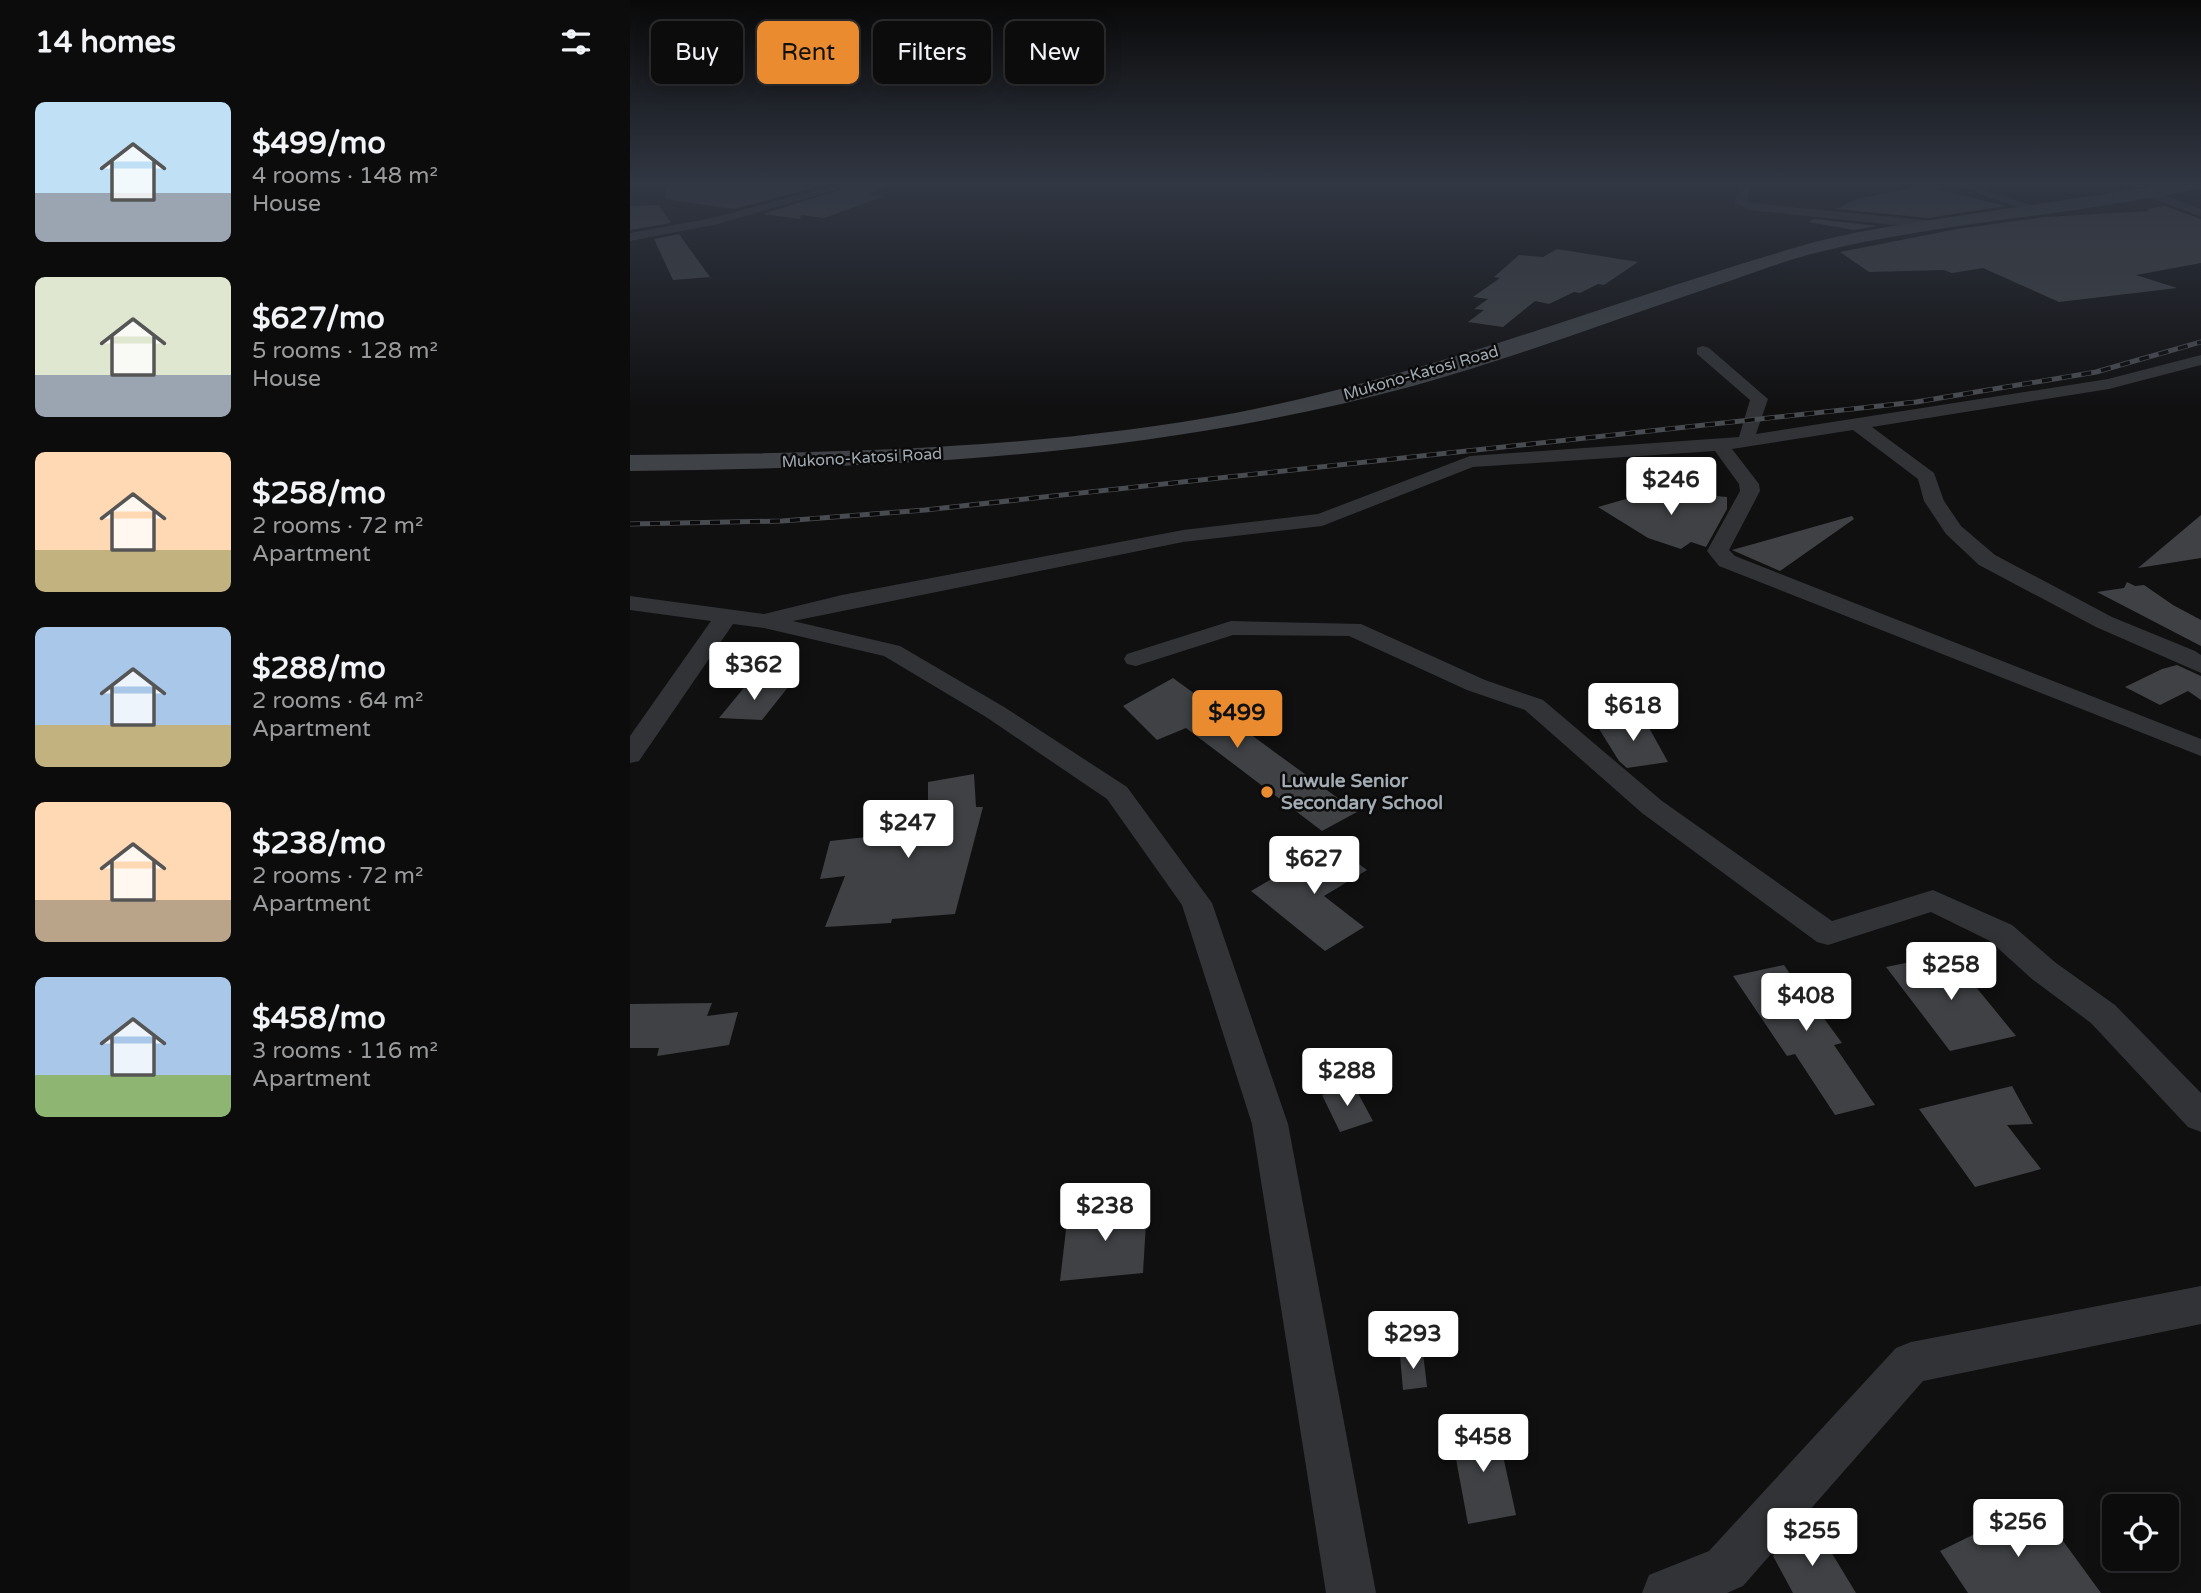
<!DOCTYPE html>
<meta charset="utf-8">
<style>
:root{--surface:#0c0c0d;--page:#1a1a1b;--text:#f1f3f6;--muted:#9a9b9d;--line:#2c2c2e;--accent:#ea8b30}
body{margin:0;font-family:"Varela Round",sans-serif;background:var(--page);color:var(--text);height:100vh;display:flex;flex-direction:column;font-size:26px;white-space:nowrap}
*{box-sizing:border-box;margin:0}
p{font-size:23px;color:var(--muted)}
.icon{flex:none;width:38px;height:38px;fill:none;stroke:currentColor;stroke-width:2;stroke-linecap:round;stroke-linejoin:round}
.map{position:relative;flex:1;overflow:hidden}
.sheet{display:flex;flex-direction:column;background:var(--surface);width:630px}
.sheet>*{flex:none}
.top-card{position:absolute;left:21px;top:21px;width:665px;height:63px;display:flex;gap:14px}
.tools{position:absolute;left:1472px;top:1494px;display:grid;gap:14px}
.tools a{display:grid;place-items:center;width:77px;height:77px;border-radius:10px;background:var(--surface);box-shadow:0 4px 18px #0003,0 0 0 2px var(--line);font-size:35px}
.price{position:absolute;translate:-50% -60px;padding:0 16px;border-radius:7px;background:#fff;color:#222;font-size:23px;line-height:46px;filter:drop-shadow(0 2px 4px #0008)}
.price::after{content:'';position:absolute;left:50%;top:42px;width:21px;height:16px;margin-left:-10px;background:inherit;clip-path:polygon(0 0,100% 0,50% 100%)}
.price.active{background:var(--accent);color:#111}
ul{padding:0;list-style:none}
li{display:flex;align-items:center;gap:21px;height:175px;padding:0 35px}
li span{display:grid;place-items:center;flex:none;width:196px;height:140px;border-radius:10px;color:#555}
li>.icon{margin-inline-start:auto}
span .icon{width:84px;height:84px;fill:#fffc;stroke-width:1}
li b{font-size:30px}
h2{display:flex;justify-content:space-between;align-items:center;height:84px;padding:0 35px;font-size:30px}
.tag{padding:0 24px;border-radius:10px;background:var(--surface);box-shadow:0 4px 18px #0003,0 0 0 2px var(--line);font-size:24px;line-height:63px}
.tag.active{background:var(--accent);color:#111}
main{display:flex;flex:1;min-height:0}
.map>svg:first-child{display:block}
.building{fill:#3f4144}
.lines{fill:none;stroke-linecap:round;stroke-linejoin:round}
.minor{fill:#313336;fill-rule:evenodd}
.secondary{fill:#3f4246;fill-rule:evenodd}
.rail-casing{stroke:#484b4f;stroke-width:5}
.rail{stroke:#0b0b0c;stroke-width:3.5;stroke-dasharray:10;stroke-linecap:butt}
.poi-dot{fill:#ea8b30;stroke:#0b0b0c;stroke-width:2.5}
.labels{text-anchor:middle;dominant-baseline:central;stroke-width:5;stroke-linejoin:round;paint-order:stroke}
.far-street-label{font-size:16px;fill:#a2aab2;stroke:#0b0b0c}
.poi-label{font-size:19px;font-weight:bold;fill:#a2aab2;stroke:#0b0b0c;text-anchor:start}
</style>
<main>
<section class="sheet">
<h2>14 homes<svg class="icon" aria-label="filters" viewBox="0 0 24 24"><path d="M4 7h16M4 17h16"/><circle cx="9" cy="7" r="2"/><circle cx="15" cy="17" r="2"/></svg></h2>
<ul>
<li><span style="background:linear-gradient(#bfe0f5 65%,#9aa5b1 0)"><svg class="icon" aria-label="home" viewBox="0 0 24 24"><path d="M3 11l9-7 9 7M6 9v11h12V9"/></svg></span><div><b>$499/mo</b><p>4 rooms · 148 m²</p><p>House</p></div></li>
<li><span style="background:linear-gradient(#dfe7d0 70%,#9aa5b1 0)"><svg class="icon" aria-label="home" viewBox="0 0 24 24"><path d="M3 11l9-7 9 7M6 9v11h12V9"/></svg></span><div><b>$627/mo</b><p>5 rooms · 128 m²</p><p>House</p></div></li>
<li><span style="background:linear-gradient(#ffd9b3 70%,#c2b280 0)"><svg class="icon" aria-label="home" viewBox="0 0 24 24"><path d="M3 11l9-7 9 7M6 9v11h12V9"/></svg></span><div><b>$258/mo</b><p>2 rooms · 72 m²</p><p>Apartment</p></div></li>
<li><span style="background:linear-gradient(#a9c7e8 70%,#c2b280 0)"><svg class="icon" aria-label="home" viewBox="0 0 24 24"><path d="M3 11l9-7 9 7M6 9v11h12V9"/></svg></span><div><b>$288/mo</b><p>2 rooms · 64 m²</p><p>Apartment</p></div></li>
<li><span style="background:linear-gradient(#ffd9b3 70%,#b9a48a 0)"><svg class="icon" aria-label="home" viewBox="0 0 24 24"><path d="M3 11l9-7 9 7M6 9v11h12V9"/></svg></span><div><b>$238/mo</b><p>2 rooms · 72 m²</p><p>Apartment</p></div></li>
<li><span style="background:linear-gradient(#a9c7e8 70%,#8fb573 0)"><svg class="icon" aria-label="home" viewBox="0 0 24 24"><path d="M3 11l9-7 9 7M6 9v11h12V9"/></svg></span><div><b>$458/mo</b><p>3 rooms · 116 m²</p><p>Apartment</p></div></li>
</ul>
</section>
<div class="map">
<svg width="1571" height="1593" viewBox="0 0 1571 1593">
<rect width="100%" height="100%" fill="#101011"/>
<g class="building">
<polygon points="36,185 195,185 104,209 35,199"/>
<polygon points="225,185 262,185 238,195 254,196 194,218 171,215 170,219 133,214"/>
<polygon points="1294,186 1376,206 1298,218 1206,209 1227,199"/>
<polygon points="29,205 41,223 0,230 0,206"/>
<polygon points="1535,206 1571,219 1571,263 1506,275 1547,288 1429,302 1353,268 1322,273 1314,270 1239,272 1210,252 1327,229 1415,217 1520,211 1516,209"/>
<polygon points="1184,219 1248,226 1224,230 1179,222"/>
<polygon points="49,234 80,277 43,280 24,239"/>
<polygon points="927,249 1008,262 974,285 968,284 950,293 944,292 919,304 905,301 873,327 838,322 854,310 844,309 858,299 843,297 870,278 864,277 889,255 913,257"/>
<polygon points="1031,489 1035,495 1050,493 1097,497 1097,509 1076,547 1061,542 1051,549 1018,538 968,507"/>
<polygon points="1571,515 1571,558 1508,568"/>
<polygon points="1222,516 1224,519 1150,571 1102,550"/>
<polygon points="1497,582 1505,586 1514,585 1543,605 1571,620 1571,646 1467,592 1494,588"/>
<polygon points="1547,665 1571,676 1571,700 1558,691 1530,705 1495,687 1532,669"/>
<polygon points="543,678 727,812 692,831 556,728 527,740 493,706"/>
<polygon points="117,684 159,686 132,720 89,718"/>
<polygon points="1013,717 1038,762 997,768 989,761 966,724"/>
<polygon points="344,774 346,807 353,807 325,914 262,919 261,923 195,927 215,876 190,879 200,841 246,836 256,811 298,809 298,782"/>
<polygon points="702,844 737,870 694,896 734,927 695,951 621,891"/>
<polygon points="1319,954 1386,1036 1320,1051 1256,967"/>
<polygon points="1154,965 1175,996 1203,990 1219,1011 1193,1017 1212,1043 1204,1045 1245,1105 1205,1115 1165,1054 1157,1056 1103,976"/>
<polygon points="82,1003 77,1016 108,1012 99,1045 27,1056 29,1048 0,1048 0,1004"/>
<polygon points="723,1084 743,1121 710,1132 692,1095"/>
<polygon points="1382,1086 1403,1124 1377,1125 1411,1169 1345,1187 1289,1109"/>
<polygon points="517,1205 513,1273 430,1281 438,1213"/>
<polygon points="793,1353 797,1387 773,1390 770,1355"/>
<polygon points="866,1424 886,1515 838,1524 821,1432"/>
<polygon points="1406,1504 1471,1593 1338,1593 1310,1551"/>
<polygon points="1189,1532 1226,1593 1163,1593 1143,1556 1148,1550"/>
</g>
<g class="lines">
<g class="minor">
<polygon points="204,185 222,185 88,224 0,241 0,233 83,218"/>
<polygon points="1109,185 1121,185 1117,201 1121,203 1303,221 1309,225 1303,229 1119,210 1105,203"/>
<polygon points="1323,185 1340,185 1412,209 1402,212"/>
<polygon points="1512,190 1520,190 1571,209 1571,217 1512,194"/>
<polygon points="1073,346 1079,348 1138,399 1126,434 1478,379 1571,355 1571,365 1479,389 1242,427 1304,473 1314,501 1331,526 1365,555 1482,617 1565,651 1571,655 1571,673 1466,627 1349,565 1316,534 1294,501 1288,479 1223,430 1102,449 1129,484 1130,491 1099,550 1105,556 1571,739 1571,756 1089,566 1077,551 1110,491 1109,484 1085,451 843,467 692,526 553,542 163,621 270,646 374,707 497,787 582,903 658,1124 746,1593 696,1593 622,1124 552,905 477,799 356,717 254,656 134,628 103,624 9,761 0,763 0,736 81,621 0,610 0,596 134,614 212,595 553,530 688,514 840,456 1109,437 1120,400 1067,354 1067,348"/>
<polygon points="601,621 731,624 855,680 913,700 1032,801 1202,921 1303,890 1382,925 1426,963 1485,1005 1571,1093 1571,1132 1558,1127 1461,1023 1402,979 1360,941 1301,912 1198,945 1187,942 1012,813 895,710 837,690 719,636 603,635 506,666 497,664 494,659 497,654"/>
<polygon points="1571,1286 1571,1324 1293,1381 1113,1586 1097,1593 1012,1593 1019,1575 1079,1551 1266,1348 1281,1342"/>
</g>
<path class="secondary" d="M1536,185h35v3c-129,28 -262,34 -390,66 -33,9 -66,22 -99,33 -99,33 -198,71 -299,99 -259,70 -516,82 -783,85v-16c202,-2 406,-5 605,-42 191,-37 372,-110 559,-165 55,-17 113,-24 170,-33 67,-10 135,-20 202,-30z"/>
<defs>
<polyline id="rail" points="0,524 152,521 295,510 1286,402 1466,372 1571,342"/>
</defs>
<use href="#rail" class="rail-casing"/>
<use href="#rail" class="rail"/>
</g>
<linearGradient id="sky" x2="0" y2="1"><stop stop-color="#090909"/><stop offset="0.45" stop-color="#313743"/><stop offset="1" stop-color="#313743" stop-opacity="0"/></linearGradient>
<rect width="1571" height="408" fill="url(#sky)"/>
<circle class="poi-dot" cx="637" cy="792" r="7"/>
<g class="labels">
<g class="far-street-label">
<text transform="translate(791 373) rotate(-16)">Mukono-Katosi Road</text>
<text transform="translate(232 458) rotate(-3)">Mukono-Katosi Road</text>
</g>
<g class="poi-label">
<text x="651" y="781">Luwule Senior<tspan x="651" dy="22">Secondary School</tspan></text>
</g>
</g>
</svg>
<div class="tools">
<a><svg class="icon" aria-label="locate" viewBox="0 0 24 24"><circle cx="12" cy="12" r="6"/><path d="M12 2v4M12 18v4M2 12h4M18 12h4"/></svg></a>
</div>
<b class="price" style="left:1041px;top:517px">$246</b>
<b class="price" style="left:124px;top:702px">$362</b>
<b class="price" style="left:1003px;top:743px">$618</b>
<b class="price active" style="left:607px;top:750px">$499</b>
<b class="price" style="left:278px;top:860px">$247</b>
<b class="price" style="left:684px;top:896px">$627</b>
<b class="price" style="left:1321px;top:1002px">$258</b>
<b class="price" style="left:1176px;top:1033px">$408</b>
<b class="price" style="left:717px;top:1108px">$288</b>
<b class="price" style="left:475px;top:1243px">$238</b>
<b class="price" style="left:783px;top:1371px">$293</b>
<b class="price" style="left:853px;top:1474px">$458</b>
<b class="price" style="left:1388px;top:1559px">$256</b>
<b class="price" style="left:1182px;top:1568px">$255</b>
<div class="top-card">
<a class="tag">Buy</a>
<a class="tag active">Rent</a>
<a class="tag">Filters</a>
<a class="tag">New</a>
</div>
</div>
</main>
